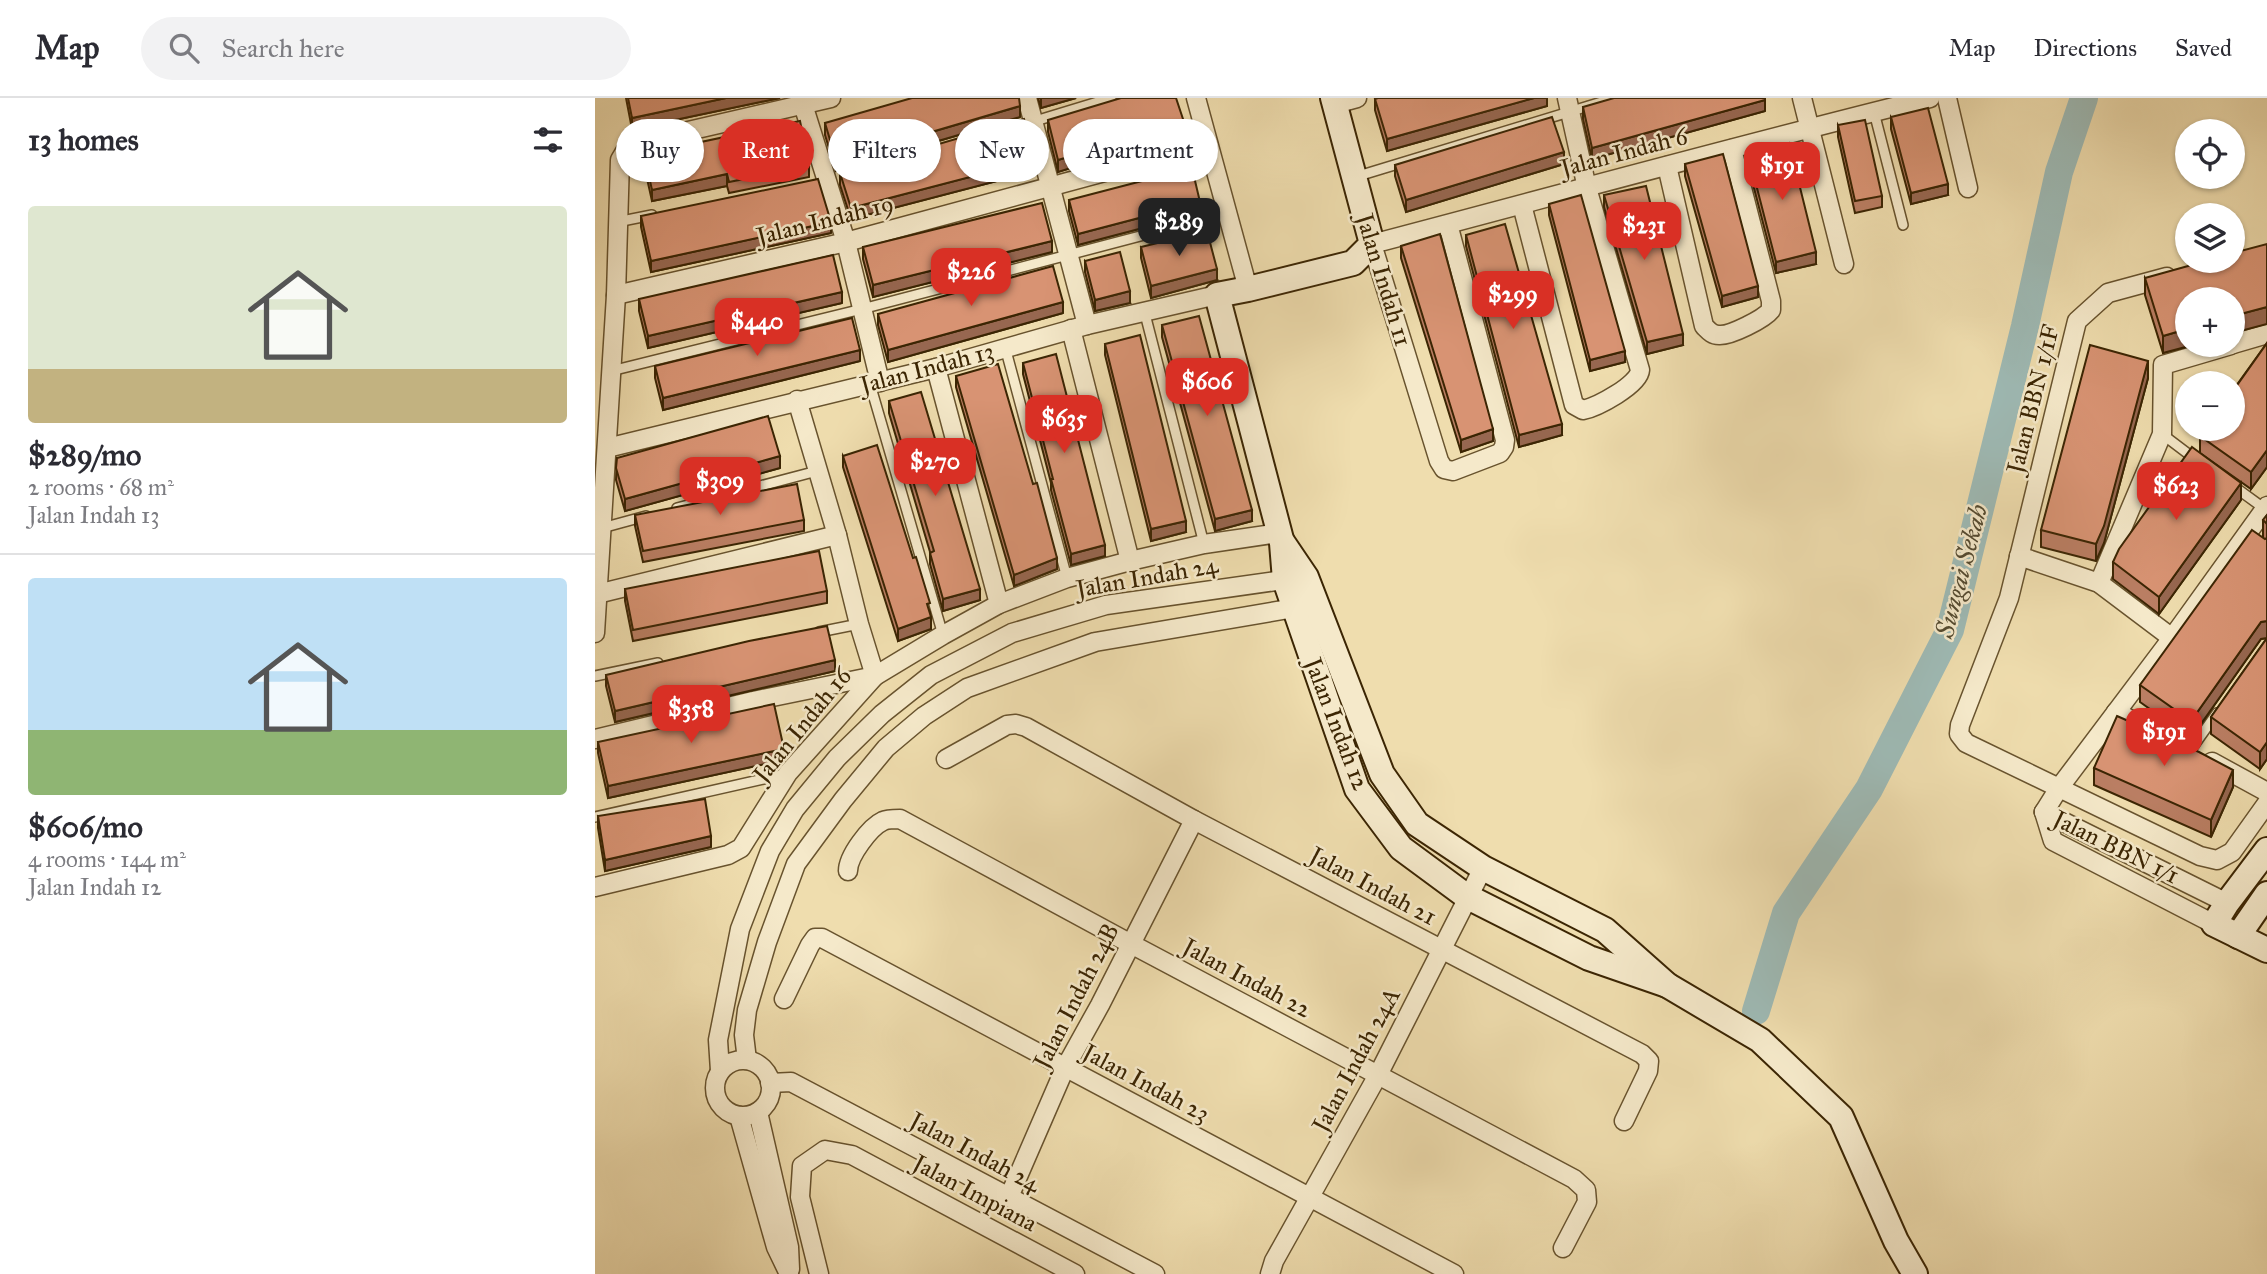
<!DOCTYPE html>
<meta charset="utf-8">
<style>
:root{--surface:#fff;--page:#f2f2f3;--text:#2b2b33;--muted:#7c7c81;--line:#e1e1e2;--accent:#d93025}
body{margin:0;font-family:"IM FELL Great Primer",serif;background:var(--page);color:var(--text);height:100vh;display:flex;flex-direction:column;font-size:26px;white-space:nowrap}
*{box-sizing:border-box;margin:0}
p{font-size:23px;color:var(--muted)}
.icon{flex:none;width:38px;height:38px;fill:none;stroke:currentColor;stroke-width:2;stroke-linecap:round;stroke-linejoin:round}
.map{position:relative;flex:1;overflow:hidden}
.sheet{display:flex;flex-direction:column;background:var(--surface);width:595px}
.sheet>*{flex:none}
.hud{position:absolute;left:21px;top:21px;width:665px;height:63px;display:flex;gap:14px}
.buttons{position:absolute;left:1580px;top:21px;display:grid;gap:14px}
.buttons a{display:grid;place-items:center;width:70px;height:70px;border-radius:50%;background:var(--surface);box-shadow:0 2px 5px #0004;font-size:35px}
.price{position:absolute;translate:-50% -60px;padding:0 16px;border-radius:14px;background:var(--accent);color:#fff;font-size:23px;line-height:46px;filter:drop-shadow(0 2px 4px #0008)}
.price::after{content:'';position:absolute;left:50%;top:42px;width:21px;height:16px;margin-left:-10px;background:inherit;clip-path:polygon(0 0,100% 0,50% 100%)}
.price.active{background:#222;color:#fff}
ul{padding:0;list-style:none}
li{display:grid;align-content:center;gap:14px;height:371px;padding:0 28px}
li+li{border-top:2px solid var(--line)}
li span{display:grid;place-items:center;height:217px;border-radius:7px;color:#555}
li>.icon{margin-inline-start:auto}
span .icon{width:126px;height:126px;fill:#fffc;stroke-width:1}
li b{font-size:30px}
h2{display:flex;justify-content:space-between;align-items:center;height:84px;padding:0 28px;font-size:30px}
.pill{padding:0 24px;border-radius:32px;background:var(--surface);box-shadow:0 2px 5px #0004;font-size:24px;line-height:63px}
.pill.active{background:var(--accent);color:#fff}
header{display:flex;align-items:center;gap:42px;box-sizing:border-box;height:98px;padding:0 35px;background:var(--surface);border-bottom:2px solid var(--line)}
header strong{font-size:33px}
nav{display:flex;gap:38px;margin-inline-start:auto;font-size:24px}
.search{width:490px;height:63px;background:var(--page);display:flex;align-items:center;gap:18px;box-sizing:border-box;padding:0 24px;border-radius:38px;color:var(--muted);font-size:26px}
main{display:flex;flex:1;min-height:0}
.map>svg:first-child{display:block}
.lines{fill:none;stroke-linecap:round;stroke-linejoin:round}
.river{stroke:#9ebab5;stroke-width:28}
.lane-casing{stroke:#68532e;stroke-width:12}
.street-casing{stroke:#68532e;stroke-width:21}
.secondary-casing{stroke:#3b2503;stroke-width:28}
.lane{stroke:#f5e9ca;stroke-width:9}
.street{stroke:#f5e9ca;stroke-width:18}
.secondary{stroke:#f5e9ca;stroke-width:24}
.wall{fill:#ba7e63;stroke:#3b2503;stroke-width:2}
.shaded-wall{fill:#976750;stroke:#3b2503;stroke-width:2}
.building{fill:#d89373;stroke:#3b2503;stroke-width:2}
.labels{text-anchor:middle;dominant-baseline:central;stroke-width:5;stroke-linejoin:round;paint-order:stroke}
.street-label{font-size:24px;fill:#3b2503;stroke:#f5e9ca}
.water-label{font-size:26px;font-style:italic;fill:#544a30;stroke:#f5e9ca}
</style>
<header>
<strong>Map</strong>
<div class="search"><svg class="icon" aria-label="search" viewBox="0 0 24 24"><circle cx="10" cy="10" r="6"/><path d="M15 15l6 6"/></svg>Search here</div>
<nav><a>Map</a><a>Directions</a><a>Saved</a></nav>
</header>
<main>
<section class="sheet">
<h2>13 homes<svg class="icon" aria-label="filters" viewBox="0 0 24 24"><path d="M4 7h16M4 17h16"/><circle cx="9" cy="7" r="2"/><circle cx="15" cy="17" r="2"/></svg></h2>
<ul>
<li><span style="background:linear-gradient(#dfe7d0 75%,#c2b280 0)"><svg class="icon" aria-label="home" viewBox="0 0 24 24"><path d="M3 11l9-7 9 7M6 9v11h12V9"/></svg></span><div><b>$289/mo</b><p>2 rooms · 68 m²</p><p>Jalan Indah 13</p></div></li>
<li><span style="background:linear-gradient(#bfe0f5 70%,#8fb573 0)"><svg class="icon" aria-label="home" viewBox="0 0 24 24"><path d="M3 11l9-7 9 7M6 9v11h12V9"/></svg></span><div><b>$606/mo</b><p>4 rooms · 144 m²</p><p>Jalan Indah 12</p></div></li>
</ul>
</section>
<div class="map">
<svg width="1672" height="1176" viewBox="0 0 1672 1176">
<rect width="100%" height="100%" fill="#efddae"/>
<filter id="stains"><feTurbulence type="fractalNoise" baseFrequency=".00286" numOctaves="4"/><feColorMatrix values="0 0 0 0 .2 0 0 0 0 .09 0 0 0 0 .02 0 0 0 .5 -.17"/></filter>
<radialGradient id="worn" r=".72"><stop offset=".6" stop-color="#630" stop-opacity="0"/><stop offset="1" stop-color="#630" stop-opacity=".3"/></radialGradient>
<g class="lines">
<polyline class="river" points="1161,913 1191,815 1274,691 1355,532 1430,228 1464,74 1489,0"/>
<defs>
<g id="lane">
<polyline points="1279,14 1308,127"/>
<polyline points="437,24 516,0"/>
<polyline points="760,79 1020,0"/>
<polyline points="22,124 57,117"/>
<polyline points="549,212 609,446"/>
<polyline points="410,249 472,480"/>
<polyline points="16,273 267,211 633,115"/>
<polyline points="275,286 348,537"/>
<polyline points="1567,336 1600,361"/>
<polyline points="1637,387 1670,411"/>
<polyline points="82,410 222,373"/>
<polyline points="7,430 51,418"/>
<polyline points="224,534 264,526"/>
<polyline points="0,578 63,565"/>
<polyline points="1595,653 1622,615"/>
<polyline points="0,719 191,676"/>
</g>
<g id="street">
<polyline points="206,0 251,144 285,284"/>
<polyline points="432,0 492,227"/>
<polyline points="601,0 653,191"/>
<polyline points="1207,0 1249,166"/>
<polyline points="1352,0 1373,90"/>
<polyline points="740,6 762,0"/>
<path d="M1072,68l37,160c5,5 8,9 15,9 11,1 45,-16 52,-25v-9l-39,-152"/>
<path d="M927,107l52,200 9,5c14,-3 56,-25 57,-40l-53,-182 -20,-90"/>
<path d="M853,126l57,216 -1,7 -4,6 -47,18 -9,-2 -5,-8 -67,-217c186,-49 371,-100 558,-146"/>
<polyline points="1572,179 1513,195 1482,223 1414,500 1365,627 1364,636 1371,645 1605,758 1622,762 1637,754 1672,705"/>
<polyline points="21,197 251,144 613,46"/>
<polyline points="476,231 535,463"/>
<polyline points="1638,246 1672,236"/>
<polyline points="341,270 404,506"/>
<polyline points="202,302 242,437 264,526 280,578"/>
<polyline points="12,350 341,270 492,227 622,197"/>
<polyline points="1424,458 1504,485 1577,540"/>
<polyline points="1504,485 1567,336 1568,267 1636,247"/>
<polyline points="2,496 242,437"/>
<polyline points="0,535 21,197 25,62 31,52 37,46 236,0"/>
<polyline points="1521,614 1580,645"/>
<polyline points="0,641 158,603 280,578"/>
<polyline points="351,661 412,627 421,626 431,629 599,722 1047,956 1054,963 1053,973 1029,1023"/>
<polyline points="1617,664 1672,694"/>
<polyline points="1449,714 1464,690 1577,540 1672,408"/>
<polyline points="1449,714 1458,743 1619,826"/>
<polyline points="1449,714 1632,805"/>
<path d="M253,773c0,-15 22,-44 35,-50 4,-2 13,-2 17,-2l231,125 443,235 12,11 1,12 -24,46"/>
<polyline points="0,789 133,757 146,750 193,675 280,578 348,537 404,506 472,480 535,463 609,446 684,435"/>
<polyline points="189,901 215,847 220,840 227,840 859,1176"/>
<circle cx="148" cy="990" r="28"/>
<polyline points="152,962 149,937 152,912 172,844 201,766 248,702 291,650 329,618 372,590 500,544 711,508"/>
<polyline points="125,973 123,942 145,831 175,753 200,711 242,660 287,616 336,577 417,535 511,507 702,480"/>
<polyline points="175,985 196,984 560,1176"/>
<polyline points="163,1014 194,1149 195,1171"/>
<polyline points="144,1018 181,1149 194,1176"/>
<polyline points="414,1099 470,970 505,907 599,722"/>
<polyline points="224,1176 205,1099 207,1068 230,1052 257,1057 480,1176"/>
<polyline points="675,1176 679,1163 783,977 888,770"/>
</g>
<g id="secondary">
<polyline points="738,0 777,146 758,165 653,191 622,197 687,445 690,482 762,691 806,750 871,798 994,860 1072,887"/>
<polyline points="688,445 711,479 787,676 822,726 888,770 1010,832 1072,887 1165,942 1246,1019 1301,1143 1320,1176"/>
<polyline points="1672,752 1632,805 1619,826 1672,852"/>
<polyline points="1643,838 1672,796"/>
</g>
</defs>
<use href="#lane" class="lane-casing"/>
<use href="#street" class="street-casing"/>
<use href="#secondary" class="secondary-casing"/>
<use href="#lane" class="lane"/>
<use href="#street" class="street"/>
<use href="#secondary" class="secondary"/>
</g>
<g class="wall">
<polygon points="31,0 185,0 37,31"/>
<polygon points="443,0 481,0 446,10"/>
<polygon points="952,0 952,8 792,53 780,12 780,1"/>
<polygon points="988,9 1170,13 997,61 988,21"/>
<polygon points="425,19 241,73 230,37 230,25"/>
<polygon points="1296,19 1353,97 1316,106 1296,31"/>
<polygon points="453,22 589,35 463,74 453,34"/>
<polygon points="1243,27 1287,98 1287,109 1260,115 1243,39"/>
<polygon points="1153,55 1221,166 1181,175 1153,67"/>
<polygon points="49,56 214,68 214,79 134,95 132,88 57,103 49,67"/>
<polygon points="969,66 811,114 800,78 800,67"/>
<polygon points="1090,66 1163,199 1127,209 1090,78"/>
<polygon points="440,73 256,121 245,87 245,75"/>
<polygon points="1009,97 1088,247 1052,256 1009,109"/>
<polygon points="474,102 605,115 483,147 474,113"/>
<polygon points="954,106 1030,264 995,273 954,117"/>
<polygon points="46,118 236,135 56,174 46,129"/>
<polygon points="871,137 967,337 924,349 871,148"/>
<polygon points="806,148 898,343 866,354 806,160"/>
<polygon points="268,149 457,154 278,199 268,161"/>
<polygon points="546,149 622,182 556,200 546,160"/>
<polygon points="490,163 535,205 500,213 490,174"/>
<polygon points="1550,180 1592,247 1598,247 1568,255 1550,197"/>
<polygon points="44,201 247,205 53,250 44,213"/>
<polygon points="468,215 293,264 283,227 283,216"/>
<polygon points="567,227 657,423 620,433 567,239"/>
<polygon points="1672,245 1672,369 1656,391 1605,355 1605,338"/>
<polygon points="510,246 591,434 556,443 510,257"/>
<polygon points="265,263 68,312 60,280 60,268"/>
<polygon points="428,265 510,458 476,467 456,392 456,385 428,276"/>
<polygon points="361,278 462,471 419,488 361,289"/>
<polygon points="1553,280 1509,445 1501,463 1446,449 1446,432"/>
<polygon points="294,303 385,502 348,513 335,466 335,454 294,315"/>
<polygon points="248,358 335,514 336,531 303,543 248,369"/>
<polygon points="22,360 185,370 30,413 21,382"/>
<polygon points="1646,402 1564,516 1518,481 1518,464"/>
<polygon points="40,417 209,422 209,433 48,464 40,428"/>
<polygon points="1672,417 1672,540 1666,541 1596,640 1545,604 1545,587 1668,439 1668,422"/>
<polygon points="30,491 232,493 232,505 38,543 30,503"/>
<polygon points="1672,540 1672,661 1665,671 1616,636 1616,619"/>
<polygon points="240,573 20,624 11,588 11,577"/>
<polygon points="3,644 189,662 13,700 3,655"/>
<polygon points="1499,670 1638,689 1616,739 1499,687"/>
<polygon points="3,718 116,749 10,773 3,730"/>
</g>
<g class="shaded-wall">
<polygon points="131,0 185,0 37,31 37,20"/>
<polygon points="446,0 481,0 446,10"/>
<polygon points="939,0 952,0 952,8 792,53 792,41"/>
<polygon points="1170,2 1170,13 997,61 997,50"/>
<polygon points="425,8 425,19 241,73 241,62"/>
<polygon points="589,24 589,35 463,74 463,62"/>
<polygon points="969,54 969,66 811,114 811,102"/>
<polygon points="440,62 440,73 256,121 256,110"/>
<polygon points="132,76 132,88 57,103 57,92"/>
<polygon points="1353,86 1353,97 1316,106 1316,95"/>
<polygon points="605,104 605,115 483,147 483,136"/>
<polygon points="236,124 236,135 56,174 56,163"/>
<polygon points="457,143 457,154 278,199 278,187"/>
<polygon points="1221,154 1221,166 1181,175 1181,164"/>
<polygon points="622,171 622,182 556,200 556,188"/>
<polygon points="1163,188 1163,199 1127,209 1127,198"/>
<polygon points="535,193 535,205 500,213 500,202"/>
<polygon points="247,194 247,205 53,250 53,238"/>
<polygon points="468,204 468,215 293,264 293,252"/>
<polygon points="1672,209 1672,226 1638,235 1638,218"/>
<polygon points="1592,231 1592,247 1598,247 1568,255 1568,238"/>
<polygon points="1088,236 1088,247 1052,256 1052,244"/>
<polygon points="265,252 265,263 68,312 68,300"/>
<polygon points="1030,253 1030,264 995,273 995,262"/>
<polygon points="1553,263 1553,280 1509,445 1501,463 1501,446"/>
<polygon points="967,326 967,337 924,349 924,337"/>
<polygon points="898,331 898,343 866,354 866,342"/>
<polygon points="1672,352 1672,369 1656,391 1656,374"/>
<polygon points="185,358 185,370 30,413 30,401"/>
<polygon points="1646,385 1646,402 1564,516 1564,499"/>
<polygon points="657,412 657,423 620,433 620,421"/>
<polygon points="591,423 591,434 556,443 556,431"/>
<polygon points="510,447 510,458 476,467 476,456"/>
<polygon points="462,460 462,471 419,488 419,477"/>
<polygon points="385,491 385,502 348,513 348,501"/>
<polygon points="336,519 336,531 303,543 303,531"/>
<polygon points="1672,523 1672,540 1666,541 1596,640 1596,623 1666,524"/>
<polygon points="240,562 240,573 20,624 20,613"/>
<polygon points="1672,644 1672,661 1665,671 1665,654"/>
<polygon points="189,651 189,662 13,700 13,688"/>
<polygon points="1638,672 1638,689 1616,739 1616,722"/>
<polygon points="116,738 116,749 10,773 10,762"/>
</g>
<g class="building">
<polygon points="33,0 131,0 37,20"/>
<polygon points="317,0 424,0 425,8 241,62 230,25"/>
<polygon points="526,0 581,0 589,24 463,62 453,22"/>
<polygon points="783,0 939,0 792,41 780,1"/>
<polygon points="1019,0 1170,0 1170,2 997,50 988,9"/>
<polygon points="1333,10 1353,86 1316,95 1296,19"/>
<polygon points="957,19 969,54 811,102 800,67"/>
<polygon points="429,21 440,62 256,110 245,75"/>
<polygon points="1270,22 1287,98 1260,103 1243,27"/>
<polygon points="205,23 214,68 134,84 132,76 57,92 49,56"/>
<polygon points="1194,45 1221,154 1181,164 1153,55"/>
<polygon points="1128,56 1163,188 1127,198 1090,66"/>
<polygon points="597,70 605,104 483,136 474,102"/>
<polygon points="223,81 236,124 56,163 46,118"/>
<polygon points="1051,88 1088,236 1052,244 1009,97"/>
<polygon points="986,97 1030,253 995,262 954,106"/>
<polygon points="447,105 457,143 278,187 268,149"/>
<polygon points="910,126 967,326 924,337 871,137"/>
<polygon points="612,133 622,171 556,188 546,149"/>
<polygon points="845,136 898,331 866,342 806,148"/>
<polygon points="1672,146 1672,209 1638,218 1638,201 1592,201 1592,231 1568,238 1550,180 1611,163 1638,163 1638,155"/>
<polygon points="525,154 535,193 500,202 490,163"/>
<polygon points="238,157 247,194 53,238 44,201"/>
<polygon points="458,168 468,204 293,252 283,216"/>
<polygon points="604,218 657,412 620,421 567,227"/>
<polygon points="257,220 265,252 68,300 60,268"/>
<polygon points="545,237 591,423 556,431 510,246"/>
<polygon points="1672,245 1672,352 1656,374 1605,338 1611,331 1638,331 1638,293"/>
<polygon points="1495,247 1553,263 1509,428 1501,446 1446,432"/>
<polygon points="461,256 510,447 476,456 456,381 458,381 428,265"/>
<polygon points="403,266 438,386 442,385 462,460 419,477 361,278"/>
<polygon points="326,294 385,491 348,501 335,455 339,453 294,303"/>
<polygon points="173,318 185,358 30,401 21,370 22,360"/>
<polygon points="282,347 318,460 321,459 335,505 332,506 336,519 303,531 248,358"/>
<polygon points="1597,349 1646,385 1564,499 1518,464 1524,451"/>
<polygon points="202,386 209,422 48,453 40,417"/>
<polygon points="1672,417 1672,426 1668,422"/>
<polygon points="1657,432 1670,441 1672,440 1672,523 1666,524 1596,623 1545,587"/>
<polygon points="224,453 232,493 38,532 30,491"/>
<polygon points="232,528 240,562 20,613 11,577 154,543"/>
<polygon points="1672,540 1672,644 1665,654 1616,619"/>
<polygon points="179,606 189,651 13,688 3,644"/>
<polygon points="1522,618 1604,654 1638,672 1616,722 1499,670"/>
<polygon points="110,701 116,738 10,762 3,718"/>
</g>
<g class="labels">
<g class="street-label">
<text transform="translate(1029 54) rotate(-15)">Jalan Indah 6</text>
<text transform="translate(230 122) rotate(-14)">Jalan Indah 19</text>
<text transform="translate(789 182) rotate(73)">Jalan Indah 11</text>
<text transform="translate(332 270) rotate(-15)">Jalan Indah 13</text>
<text transform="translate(1438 301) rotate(-76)">Jalan BBN 1/1F</text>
<text transform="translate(552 479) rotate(-10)">Jalan Indah 24</text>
<text transform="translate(742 626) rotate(69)">Jalan Indah 12</text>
<text transform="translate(207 627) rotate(-51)">Jalan Indah 16</text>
<text transform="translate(1521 749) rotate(26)">Jalan BBN 1/1</text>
<text transform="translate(778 788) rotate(28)">Jalan Indah 21</text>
<text transform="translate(652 880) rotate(28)">Jalan Indah 22</text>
<text transform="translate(481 898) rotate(-63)">Jalan Indah 24B</text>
<text transform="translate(761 962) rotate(-62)">Jalan Indah 24A</text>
<text transform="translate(551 985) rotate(28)">Jalan Indah 23</text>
<text transform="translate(380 1054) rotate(28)">Jalan Indah 24</text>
<text transform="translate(380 1095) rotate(28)">Jalan Impiana</text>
</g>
<g class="water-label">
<text transform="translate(1366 473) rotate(-75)">Sungai Sekah</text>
</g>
</g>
<rect width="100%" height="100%" filter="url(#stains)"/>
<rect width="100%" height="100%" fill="url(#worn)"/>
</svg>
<div class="buttons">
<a><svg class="icon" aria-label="locate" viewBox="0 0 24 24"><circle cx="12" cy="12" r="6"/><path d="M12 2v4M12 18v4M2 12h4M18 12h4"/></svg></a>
<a><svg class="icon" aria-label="layers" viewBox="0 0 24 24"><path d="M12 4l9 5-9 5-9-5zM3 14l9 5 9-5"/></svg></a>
<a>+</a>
<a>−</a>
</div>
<b class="price" style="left:1187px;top:104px">$191</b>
<b class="price active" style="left:584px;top:160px">$289</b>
<b class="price" style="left:1049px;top:164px">$231</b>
<b class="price" style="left:376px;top:210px">$226</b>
<b class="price" style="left:918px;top:233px">$299</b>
<b class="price" style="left:162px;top:260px">$440</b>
<b class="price" style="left:612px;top:320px">$606</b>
<b class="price" style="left:469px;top:357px">$635</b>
<b class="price" style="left:340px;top:400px">$270</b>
<b class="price" style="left:125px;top:419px">$309</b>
<b class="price" style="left:1581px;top:424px">$623</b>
<b class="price" style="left:96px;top:647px">$358</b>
<b class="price" style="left:1569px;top:670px">$191</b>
<div class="hud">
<a class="pill">Buy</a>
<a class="pill active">Rent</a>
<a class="pill">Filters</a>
<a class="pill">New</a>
<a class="pill">Apartment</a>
</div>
</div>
</main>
